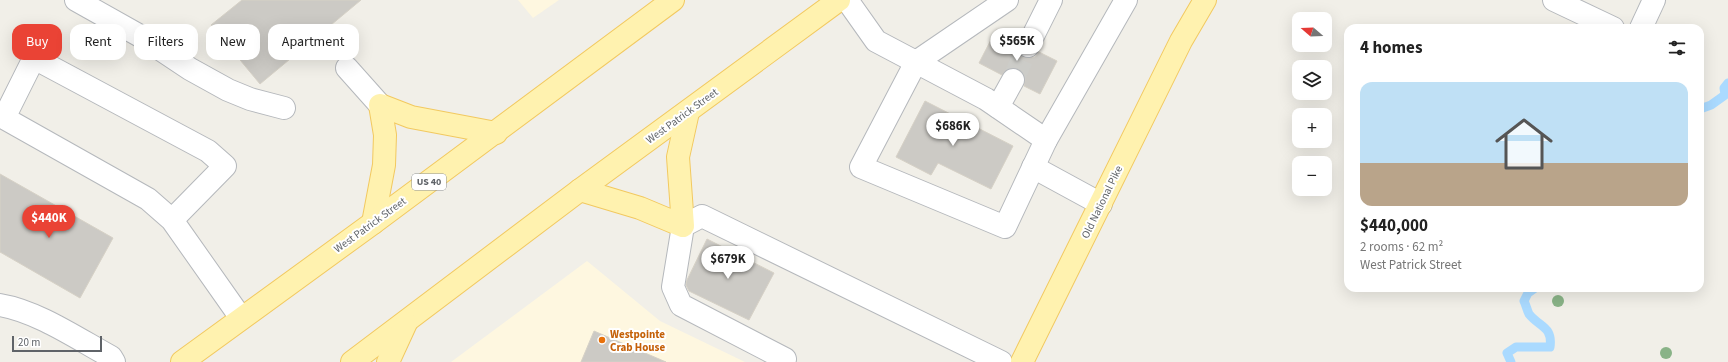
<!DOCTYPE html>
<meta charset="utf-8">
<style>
:root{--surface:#fff;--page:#f2f2f2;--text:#222;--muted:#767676;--accent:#ea4335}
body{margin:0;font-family:"Source Sans 3",sans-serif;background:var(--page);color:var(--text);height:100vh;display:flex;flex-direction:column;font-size:15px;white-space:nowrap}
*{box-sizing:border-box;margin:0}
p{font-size:13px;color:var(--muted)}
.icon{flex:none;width:22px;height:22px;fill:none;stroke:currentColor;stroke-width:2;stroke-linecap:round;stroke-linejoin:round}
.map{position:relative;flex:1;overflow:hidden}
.details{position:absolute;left:1344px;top:24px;width:360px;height:268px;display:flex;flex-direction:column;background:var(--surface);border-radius:12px;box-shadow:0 4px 16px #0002}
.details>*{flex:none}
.hud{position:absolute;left:12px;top:24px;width:380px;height:36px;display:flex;gap:8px}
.needle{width:26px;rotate:289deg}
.controls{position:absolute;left:1292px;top:12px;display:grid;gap:8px}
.controls a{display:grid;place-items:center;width:40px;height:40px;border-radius:8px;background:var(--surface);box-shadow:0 4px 16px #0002;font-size:20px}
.scale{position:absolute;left:12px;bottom:10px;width:90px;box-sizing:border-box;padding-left:4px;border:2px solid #5f6368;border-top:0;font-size:11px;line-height:14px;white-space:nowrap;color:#5f6368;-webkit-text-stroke:3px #fff;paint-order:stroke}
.price{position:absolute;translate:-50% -34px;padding:0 9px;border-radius:14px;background:#fff;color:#222;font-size:13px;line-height:26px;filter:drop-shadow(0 1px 2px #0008)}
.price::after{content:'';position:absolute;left:50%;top:24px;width:12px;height:9px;margin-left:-6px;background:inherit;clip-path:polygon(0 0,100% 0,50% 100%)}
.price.active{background:var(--accent);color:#fff}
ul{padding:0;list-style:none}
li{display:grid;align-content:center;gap:8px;height:212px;padding:0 16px}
li span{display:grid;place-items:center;height:124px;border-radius:12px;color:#555}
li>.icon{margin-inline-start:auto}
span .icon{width:72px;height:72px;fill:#fffc;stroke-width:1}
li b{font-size:17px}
h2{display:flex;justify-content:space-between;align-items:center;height:48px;padding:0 16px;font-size:17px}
.pill{padding:0 14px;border-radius:12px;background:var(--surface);box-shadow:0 4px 16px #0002;font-size:14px;line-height:36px}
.pill.active{background:var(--accent);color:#fff}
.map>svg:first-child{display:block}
.commercial{fill:#fef7e0}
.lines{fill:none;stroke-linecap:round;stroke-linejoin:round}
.stream{stroke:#aadaff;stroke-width:9}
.building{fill:#cccac5;stroke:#d6d1c6}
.minor-tunnel{stroke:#ccccc8;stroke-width:22;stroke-dasharray:22 11;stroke-linecap:butt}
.minor-casing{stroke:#b5b8bc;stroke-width:24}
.major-casing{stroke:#f2c960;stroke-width:24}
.minor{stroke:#fff;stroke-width:22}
.major{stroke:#fff2af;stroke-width:22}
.tree{fill:#89b387}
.food-dot{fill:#e8710a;stroke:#fff;stroke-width:1.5}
.labels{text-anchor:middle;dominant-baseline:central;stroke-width:4;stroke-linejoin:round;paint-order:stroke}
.shield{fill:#fff;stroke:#8f9295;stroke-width:1}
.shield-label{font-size:10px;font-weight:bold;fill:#5f6368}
.street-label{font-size:11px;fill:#5f6368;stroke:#fff}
.food-label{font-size:11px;font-weight:bold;fill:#c56008;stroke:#fff;text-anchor:start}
</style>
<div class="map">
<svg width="1728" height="362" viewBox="0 0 1728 362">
<rect width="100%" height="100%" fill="#f1efe8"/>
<g class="commercial">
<polygon points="518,0 559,0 533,18"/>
<polygon points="587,261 660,321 745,362 451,362"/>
</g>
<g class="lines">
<g class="stream">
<polyline points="1700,109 1711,105 1725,95 1724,88 1728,83"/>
<path d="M1511,362l-4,-9 9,-6h34c3,-21 -11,-20 -21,-33 -2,-4 -3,-9 -5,-13l4,-8 7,-5"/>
</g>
</g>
<g class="building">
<polygon points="242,0 361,0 260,84 211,25"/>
<polygon points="996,30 1017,40 1016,46 1017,53 1023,57 1028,58 1035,57 1039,52 1057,61 1040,94 1024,86 1025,80 1024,74 1019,69 1012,68 1007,69 1002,75 979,63"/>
<polygon points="925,101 1013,146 991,189 938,163 931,175 896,157"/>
<polygon points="0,174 113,238 80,298 0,252"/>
<polygon points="707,239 774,273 749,320 689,291 686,285 687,280"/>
<polygon points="594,331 666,362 581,362"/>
</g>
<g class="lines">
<polyline class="minor-tunnel" points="1013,80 1028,46"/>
<defs>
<g id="minor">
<polyline points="76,0 142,37 190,69 228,90 250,99 284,108"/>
<polyline points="847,0 876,41 986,99 1046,140 1005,227 861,167 916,62 1007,0"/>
<polyline points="1554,0 1613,28"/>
<polyline points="1641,28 1654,0"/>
<polyline points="1028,46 1051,0"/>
<polyline points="347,68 380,105"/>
<polyline points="998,107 1013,80"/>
<polyline points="1046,140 1126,0"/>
<polyline points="1033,167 1101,204"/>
<polyline points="172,220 225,166 208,151 34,58 4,118 148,199 172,220 241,318"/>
<path d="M0,305c37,6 78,34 111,52l3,5"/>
<polyline points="785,359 681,305 673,287 683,226 702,216 1001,362"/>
</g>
<g id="major">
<polyline points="580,190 640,208 683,226 678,157 688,112"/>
<polyline points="373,223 384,165 385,135 380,105 411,117 496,133"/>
<polyline points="182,362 373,223 673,0"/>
<polyline points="352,362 580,190 839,0"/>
<polyline points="388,362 406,323"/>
<polyline points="1022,362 1181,41 1205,0"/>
</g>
</defs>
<use href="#minor" class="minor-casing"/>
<use href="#major" class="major-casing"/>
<use href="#minor" class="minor"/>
<use href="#major" class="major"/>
</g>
<g class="tree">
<circle cx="1558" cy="301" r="6"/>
<circle cx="1666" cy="353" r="6"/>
</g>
<circle class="food-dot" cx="602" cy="340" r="4"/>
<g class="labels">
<rect class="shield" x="412" y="174" width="34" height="16" rx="3"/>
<g class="shield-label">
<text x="429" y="182">US 40</text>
</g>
<g class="street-label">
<text transform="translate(682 116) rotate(-36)">West Patrick Street</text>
<text transform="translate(1102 202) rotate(-64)">Old National Pike</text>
<text transform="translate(370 225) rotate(-36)">West Patrick Street</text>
</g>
<g class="food-label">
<text x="610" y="334">Westpointe<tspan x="610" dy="13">Crab House</tspan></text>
</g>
</g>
</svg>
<div class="controls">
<a><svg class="needle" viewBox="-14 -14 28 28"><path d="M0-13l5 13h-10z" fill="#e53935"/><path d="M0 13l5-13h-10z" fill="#767676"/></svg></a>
<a><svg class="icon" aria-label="layers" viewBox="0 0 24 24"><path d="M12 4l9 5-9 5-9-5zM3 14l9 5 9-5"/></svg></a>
<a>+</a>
<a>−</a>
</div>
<div class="scale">20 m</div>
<b class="price" style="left:1017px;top:62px">$565K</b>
<b class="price" style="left:953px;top:147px">$686K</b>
<b class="price active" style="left:49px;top:239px">$440K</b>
<b class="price" style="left:728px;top:280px">$679K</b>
<div class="hud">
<a class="pill active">Buy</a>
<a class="pill">Rent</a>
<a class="pill">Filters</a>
<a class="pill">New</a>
<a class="pill">Apartment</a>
</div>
<section class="details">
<h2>4 homes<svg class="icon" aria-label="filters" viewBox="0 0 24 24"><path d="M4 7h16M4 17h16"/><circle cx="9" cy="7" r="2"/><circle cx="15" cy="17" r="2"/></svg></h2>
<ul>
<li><span style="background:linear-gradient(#bfe0f5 65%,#b9a48a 0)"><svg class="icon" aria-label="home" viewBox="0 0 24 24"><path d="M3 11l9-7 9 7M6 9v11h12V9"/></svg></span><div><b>$440,000</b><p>2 rooms · 62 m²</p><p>West Patrick Street</p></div></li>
</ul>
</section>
</div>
